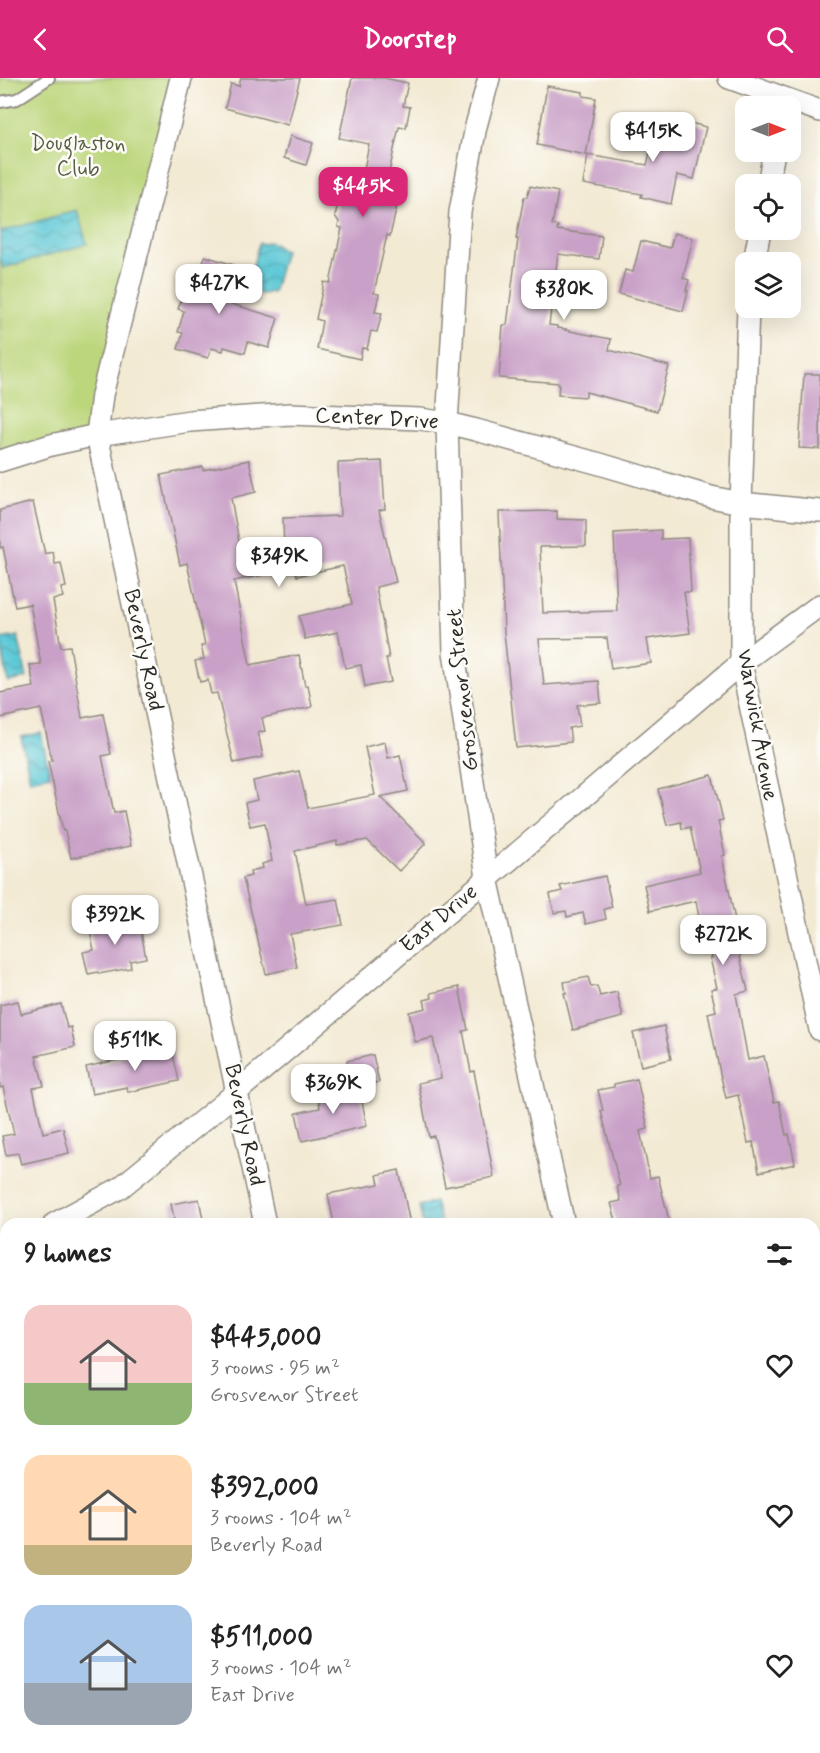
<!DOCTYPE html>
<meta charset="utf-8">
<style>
:root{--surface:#fff;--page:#f2f2f2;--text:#222;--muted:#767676;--accent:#db2777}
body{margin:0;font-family:Mynerve,sans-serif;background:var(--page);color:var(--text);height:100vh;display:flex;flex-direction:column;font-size:22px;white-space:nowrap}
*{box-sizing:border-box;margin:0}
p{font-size:20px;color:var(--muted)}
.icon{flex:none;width:33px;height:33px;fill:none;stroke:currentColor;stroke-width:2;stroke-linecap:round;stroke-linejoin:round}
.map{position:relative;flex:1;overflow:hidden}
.details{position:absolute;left:0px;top:1140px;width:820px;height:536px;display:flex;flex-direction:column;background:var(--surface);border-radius:18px 18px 0 0;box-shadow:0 6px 24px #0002}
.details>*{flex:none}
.needle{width:39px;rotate:90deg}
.fabs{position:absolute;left:735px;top:18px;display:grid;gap:12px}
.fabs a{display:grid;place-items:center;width:66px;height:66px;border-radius:12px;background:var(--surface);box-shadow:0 6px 24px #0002;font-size:30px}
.price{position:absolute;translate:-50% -51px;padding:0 14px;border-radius:12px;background:#fff;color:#222;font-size:20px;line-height:39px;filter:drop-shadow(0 2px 3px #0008)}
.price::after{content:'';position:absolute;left:50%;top:36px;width:18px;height:14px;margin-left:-9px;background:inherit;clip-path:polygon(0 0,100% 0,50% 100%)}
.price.active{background:var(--accent);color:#fff}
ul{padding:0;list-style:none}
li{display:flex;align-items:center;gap:18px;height:150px;padding:0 24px}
li span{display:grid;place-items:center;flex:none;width:168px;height:120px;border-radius:18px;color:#555}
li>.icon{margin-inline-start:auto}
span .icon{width:72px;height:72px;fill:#fffc;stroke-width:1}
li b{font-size:26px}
h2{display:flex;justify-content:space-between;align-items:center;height:72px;padding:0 24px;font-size:26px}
header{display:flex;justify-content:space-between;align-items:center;height:78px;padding:0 24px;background:var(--accent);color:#fff;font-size:27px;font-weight:700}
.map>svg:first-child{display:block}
.green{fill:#bcd67b;stroke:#748053;stroke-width:1.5}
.water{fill:url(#water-waves);stroke:#447a80;stroke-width:1.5}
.building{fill:#c9a0c8}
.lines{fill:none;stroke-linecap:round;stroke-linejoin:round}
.lane-casing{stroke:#8f8a80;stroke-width:14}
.street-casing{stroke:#8f8a80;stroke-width:24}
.lane{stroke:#fff;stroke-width:10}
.street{stroke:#fff;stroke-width:21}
.labels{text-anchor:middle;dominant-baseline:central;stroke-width:5;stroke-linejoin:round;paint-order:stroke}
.park-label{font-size:22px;fill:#565e43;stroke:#fdfcf7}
.street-label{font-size:22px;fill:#2b2b2b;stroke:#fdfcf7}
</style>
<header><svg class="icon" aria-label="back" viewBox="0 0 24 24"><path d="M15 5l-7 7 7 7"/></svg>Doorstep<svg class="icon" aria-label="search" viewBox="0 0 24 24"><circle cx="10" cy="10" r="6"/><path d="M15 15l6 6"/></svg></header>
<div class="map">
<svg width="820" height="1675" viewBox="0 0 820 1675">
<defs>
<pattern id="water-waves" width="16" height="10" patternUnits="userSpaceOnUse" patternTransform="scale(1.5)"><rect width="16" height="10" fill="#5cc8d6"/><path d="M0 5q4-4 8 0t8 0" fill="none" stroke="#4ca3ae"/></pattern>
</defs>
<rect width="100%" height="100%" fill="#fdfcf7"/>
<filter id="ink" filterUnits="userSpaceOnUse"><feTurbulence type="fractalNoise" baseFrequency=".0167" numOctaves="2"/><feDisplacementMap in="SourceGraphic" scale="12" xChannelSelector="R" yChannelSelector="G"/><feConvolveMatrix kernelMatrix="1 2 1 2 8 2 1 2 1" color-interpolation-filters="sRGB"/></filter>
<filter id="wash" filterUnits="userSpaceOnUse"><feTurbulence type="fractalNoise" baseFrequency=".008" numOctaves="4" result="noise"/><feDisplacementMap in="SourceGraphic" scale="24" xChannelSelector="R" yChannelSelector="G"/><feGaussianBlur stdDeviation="1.35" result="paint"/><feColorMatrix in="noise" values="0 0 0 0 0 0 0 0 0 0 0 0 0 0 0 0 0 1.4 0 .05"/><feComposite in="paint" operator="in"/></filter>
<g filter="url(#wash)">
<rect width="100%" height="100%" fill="#f3ead4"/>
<polygon class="green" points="0,0 179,0 90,357 0,384"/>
<g class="water">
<polygon points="77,132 87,166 3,190 0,180 0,154"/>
<path d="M268,164c8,1 10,7 17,9l-12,42 -4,-1c-10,6 -13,-3 -22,-5l12,-44 5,1z"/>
<polygon points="18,558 27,600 8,604 0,561"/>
<polygon points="41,655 50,697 30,702 21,659"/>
<polygon points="435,1124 441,1146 423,1146 419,1128"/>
</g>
<g id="blocks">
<g class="building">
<polygon points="241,0 300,0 288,47 225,30 231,6 239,8"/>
<polygon points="352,0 384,0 408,5 403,28 410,29 406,50 399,49 386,108 401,111 390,158 387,157 374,215 379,216 375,234 382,235 377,254 371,253 367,271 362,270 360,281 317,271 322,243 316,241 324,204 330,205 342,150 338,149 339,144 335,138 339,121 352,114 359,116 369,66 339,60"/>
<polygon points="547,8 583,14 583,18 596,20 586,77 537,67"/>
<polygon points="658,40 675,44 675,41 706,49 694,101 677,97 671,126 641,119 642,116 583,106 588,77 647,87"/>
<polygon points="290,58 313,65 306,87 284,80"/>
<polygon points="530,108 558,114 552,147 558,148 557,152 602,158 599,181 558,176 549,247 557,248 557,250 566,251 565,252 611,261 609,272 669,288 657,333 586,314 586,319 558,317 559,305 499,300 503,247 507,247 518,161 516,161 524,119 527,119"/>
<polygon points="674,155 693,160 683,200 689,202 686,213 688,213 683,233 619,216 625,192 633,194 641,163 670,170"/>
<polygon points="205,178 234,187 229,203 234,205 228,225 278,240 269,270 248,264 245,275 224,269 223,273 211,270 208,280 178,271 183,255 178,254 184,233 178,231 184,212 189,214 195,193 200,195"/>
<polygon points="804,296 820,296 820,371 799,370"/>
<polygon points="249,382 256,414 231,420 242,480 284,471 283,440 340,438 338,385 382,383 385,431 379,432 396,504 376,509 389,580 386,580 391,604 365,609 361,587 345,590 338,554 305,561 299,538 352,526 343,488 297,498 295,490 234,503 250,587 299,577 305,608 308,607 312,629 262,640 265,653 258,654 263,679 234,685 217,615 211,616 208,602 200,604 195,583 204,581 201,568 205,567 187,485 180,487 161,397 203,389 203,392"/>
<polygon points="33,424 45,476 53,474 55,486 61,485 66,509 61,510 63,519 53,522 61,569 70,568 82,640 103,636 111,676 102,678 114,735 124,733 131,768 71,780 65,753 63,753 48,683 52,682 41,631 0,640 0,615 34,609 30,587 41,586 30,526 15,529 3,469 0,470 0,432"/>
<polygon points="557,433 557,441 586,442 586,468 540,469 543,535 617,533 614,455 661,452 661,461 688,460 691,514 684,514 690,555 647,561 651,585 611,591 607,560 539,561 544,607 599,603 601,625 577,627 580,648 569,650 571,664 516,670 504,554 499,434"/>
<polygon points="385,664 388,680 400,677 408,713 380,719 426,765 399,793 367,762 337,767 337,763 295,773 306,826 338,821 343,847 290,856 297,889 266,896 243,800 251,798 250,793 263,790 262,786 272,783 265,745 250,748 245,725 257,722 253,703 299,693 308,730 375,717 365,669"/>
<polygon points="712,697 723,742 718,743 725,777 722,778 737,852 734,853 748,913 736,916 748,982 764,978 774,1024 779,1023 786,1057 789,1056 795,1086 759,1094 753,1064 748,1065 738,1017 726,1020 720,995 708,935 716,933 711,911 717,910 710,880 712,880 704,844 700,845 696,823 650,833 644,807 700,794 690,749 682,751 681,744 667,747 658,711"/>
<polygon points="605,798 612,829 604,831 606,841 586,846 583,835 567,839 566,833 554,835 550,816 562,813 560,808"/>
<polygon points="138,838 146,880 130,883 131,890 99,896 98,894 88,896 83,874 94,872 89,848"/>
<polygon points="588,899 591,909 597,908 600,918 617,914 623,939 573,952 564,915 566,915 564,904"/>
<polygon points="459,909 468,952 463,953 471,994 474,993 494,1099 445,1109 434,1058 429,1059 418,1005 441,1000 433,960 415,964 409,934 426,930 424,922 432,920 431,915"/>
<polygon points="18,923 21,936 61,926 67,950 71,949 75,969 36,978 44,1008 33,1010 43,1055 63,1050 69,1075 21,1086 18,1075 6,1077 2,1058 14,1056 3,1009 0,1010 0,927"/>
<polygon points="664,948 671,981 641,988 633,955"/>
<polygon points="171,968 179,1003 128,1014 127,1009 92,1016 86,989 121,981 120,979"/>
<polygon points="373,977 379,1004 352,1010 347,983"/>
<polygon points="637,1001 648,1051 640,1053 650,1100 658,1098 670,1146 617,1146 611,1125 621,1123 617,1108 620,1108 601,1033 603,1033 598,1012 614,1009 614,1006"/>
<polygon points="359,1009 367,1048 302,1063 296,1035 320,1030 318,1018"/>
<polygon points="399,1092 410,1146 334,1146 328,1116 379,1106 377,1097"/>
<polygon points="199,1121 204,1146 175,1146 171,1126"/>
</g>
</g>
</g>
<g filter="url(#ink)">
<use href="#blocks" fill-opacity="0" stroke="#8f8a80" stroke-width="1.5"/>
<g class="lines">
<defs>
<polyline id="lane" points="0,24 17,21 49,0"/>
<g id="street">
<polyline points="181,0 102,317 97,357 265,1146"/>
<polyline points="489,0 476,48 460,134 447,345 454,574 487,800 564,1146"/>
<polyline points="729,0 820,33"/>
<polyline points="768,106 774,74"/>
<polyline points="754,184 760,152"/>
<polyline points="748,230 741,425 741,585 820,952"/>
<polyline points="0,383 51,367 97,357 190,343 290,336 420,341 447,345 476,352 600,386 711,419 741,425 820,433"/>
<polyline points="54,1146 120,1110 219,1029 741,585 820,527"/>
<polyline points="0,1175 6,1172"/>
<polyline points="0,1282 6,1310"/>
<polyline points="814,1575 820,1539"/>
<polyline points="83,1670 84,1675"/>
<polyline points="377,1670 378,1675"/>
<polyline points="680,1670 681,1675"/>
<polyline points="765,1675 769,1670"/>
</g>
</defs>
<use href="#lane" class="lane-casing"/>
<use href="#street" class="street-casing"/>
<use href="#lane" class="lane"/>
<use href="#street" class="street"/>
</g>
</g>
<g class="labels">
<g class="park-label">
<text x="78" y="66">Douglaston<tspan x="78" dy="25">Club</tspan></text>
</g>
<g class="street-label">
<text transform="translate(377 341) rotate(3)">Center Drive</text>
<text transform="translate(143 572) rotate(78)">Beverly Road</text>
<text transform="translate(463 612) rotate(-96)">Grosvenor Street</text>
<text transform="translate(757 647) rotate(80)">Warwick Avenue</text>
<text transform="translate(439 841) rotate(-40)">East Drive</text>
<text transform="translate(244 1047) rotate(78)">Beverly Road</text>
</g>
</g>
</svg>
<div class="fabs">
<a><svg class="needle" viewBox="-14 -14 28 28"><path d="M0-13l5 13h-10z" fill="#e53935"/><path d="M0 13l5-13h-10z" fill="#767676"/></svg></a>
<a><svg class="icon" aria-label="locate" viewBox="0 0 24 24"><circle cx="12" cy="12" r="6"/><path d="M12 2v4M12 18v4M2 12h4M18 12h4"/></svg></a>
<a><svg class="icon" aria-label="layers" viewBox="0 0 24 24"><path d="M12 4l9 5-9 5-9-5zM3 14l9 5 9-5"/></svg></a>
</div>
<b class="price" style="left:653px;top:85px">$415K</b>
<b class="price active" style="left:363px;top:140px">$445K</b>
<b class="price" style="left:219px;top:237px">$427K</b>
<b class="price" style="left:564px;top:243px">$380K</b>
<b class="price" style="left:279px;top:510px">$349K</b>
<b class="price" style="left:115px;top:868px">$392K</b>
<b class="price" style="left:723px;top:888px">$272K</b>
<b class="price" style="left:135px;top:994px">$511K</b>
<b class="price" style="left:333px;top:1037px">$369K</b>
<section class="details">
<h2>9 homes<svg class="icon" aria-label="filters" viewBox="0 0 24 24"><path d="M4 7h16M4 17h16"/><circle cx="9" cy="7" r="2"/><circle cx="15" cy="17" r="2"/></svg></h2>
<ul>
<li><span style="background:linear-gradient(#f6c9c9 65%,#8fb573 0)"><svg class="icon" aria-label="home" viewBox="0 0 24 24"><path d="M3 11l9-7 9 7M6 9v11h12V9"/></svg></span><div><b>$445,000</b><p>3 rooms · 95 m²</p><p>Grosvenor Street</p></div><svg class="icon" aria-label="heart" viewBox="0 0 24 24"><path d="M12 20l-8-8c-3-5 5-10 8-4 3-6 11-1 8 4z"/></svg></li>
<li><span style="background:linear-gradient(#ffd9b3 75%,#c2b280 0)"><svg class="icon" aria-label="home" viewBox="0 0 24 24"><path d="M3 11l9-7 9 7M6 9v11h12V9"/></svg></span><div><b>$392,000</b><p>3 rooms · 104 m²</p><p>Beverly Road</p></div><svg class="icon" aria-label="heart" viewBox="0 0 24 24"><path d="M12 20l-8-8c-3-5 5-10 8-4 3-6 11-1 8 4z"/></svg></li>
<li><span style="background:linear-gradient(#a9c7e8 65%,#9aa5b1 0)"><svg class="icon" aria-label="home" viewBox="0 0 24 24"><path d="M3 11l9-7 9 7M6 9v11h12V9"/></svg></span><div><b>$511,000</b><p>3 rooms · 104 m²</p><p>East Drive</p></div><svg class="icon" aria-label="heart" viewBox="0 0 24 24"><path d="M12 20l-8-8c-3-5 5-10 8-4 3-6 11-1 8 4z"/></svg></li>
</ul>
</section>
</div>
